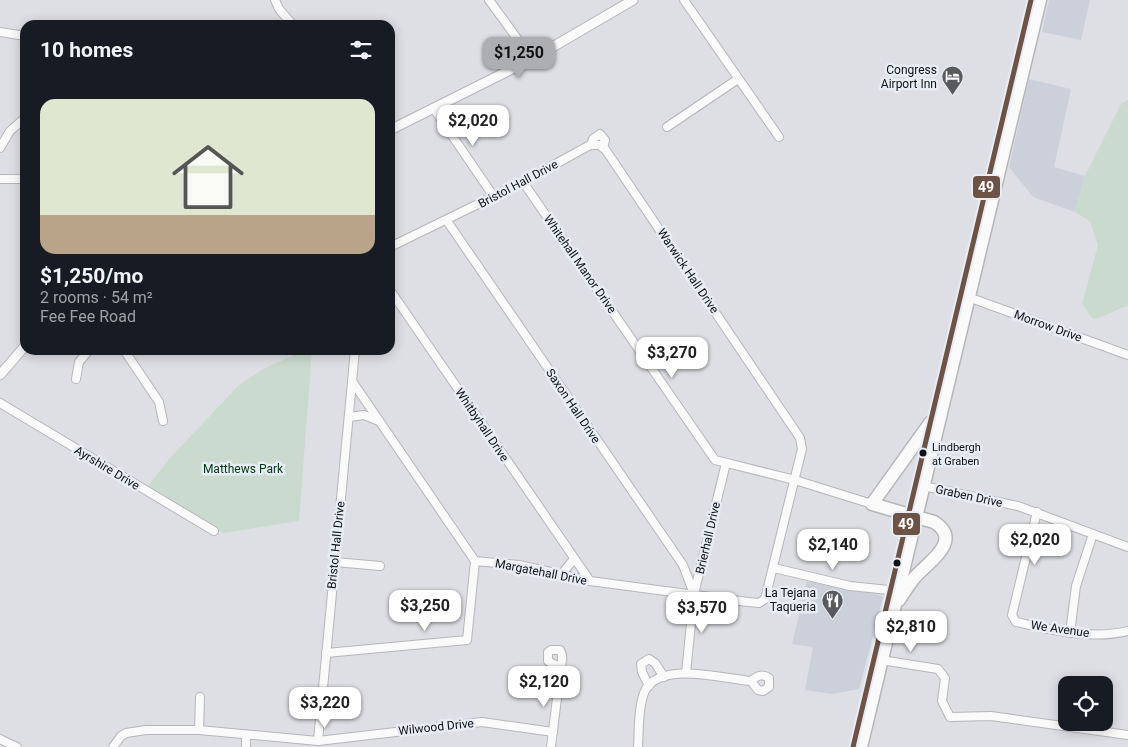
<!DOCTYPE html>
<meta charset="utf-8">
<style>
:root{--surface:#171b24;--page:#20242c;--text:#f1f3f6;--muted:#9ea1a6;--accent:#acaeb1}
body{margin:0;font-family:Roboto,sans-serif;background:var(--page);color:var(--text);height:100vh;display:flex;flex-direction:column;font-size:19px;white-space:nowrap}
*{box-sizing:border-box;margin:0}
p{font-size:16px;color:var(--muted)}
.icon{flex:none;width:28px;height:28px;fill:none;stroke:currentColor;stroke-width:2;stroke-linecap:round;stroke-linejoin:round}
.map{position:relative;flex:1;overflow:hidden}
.side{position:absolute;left:20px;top:20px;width:375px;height:335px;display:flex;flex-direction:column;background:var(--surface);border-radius:15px;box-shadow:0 2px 12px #0003}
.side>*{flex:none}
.buttons{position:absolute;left:1058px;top:676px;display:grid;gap:10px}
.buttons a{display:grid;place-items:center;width:55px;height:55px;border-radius:10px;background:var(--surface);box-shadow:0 2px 12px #0003;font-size:25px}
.price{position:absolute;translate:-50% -42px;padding:0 11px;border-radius:10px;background:#fff;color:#222;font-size:16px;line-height:32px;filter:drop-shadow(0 1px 2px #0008)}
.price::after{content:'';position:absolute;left:50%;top:30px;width:15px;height:11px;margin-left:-8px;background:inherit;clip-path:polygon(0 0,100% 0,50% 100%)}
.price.on{background:var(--accent);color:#111}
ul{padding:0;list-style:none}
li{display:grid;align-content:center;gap:10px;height:265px;padding:0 20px}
li span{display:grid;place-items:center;height:155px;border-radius:15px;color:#555}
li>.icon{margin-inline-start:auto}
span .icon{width:90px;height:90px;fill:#fffc;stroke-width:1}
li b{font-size:21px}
h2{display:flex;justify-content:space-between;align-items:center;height:60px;padding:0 20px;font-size:21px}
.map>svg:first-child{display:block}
.built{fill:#cbd0da}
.green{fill:#cadace}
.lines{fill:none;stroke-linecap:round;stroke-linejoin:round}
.minor-casing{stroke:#b5b6ba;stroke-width:10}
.tertiary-casing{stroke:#b5b6ba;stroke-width:11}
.trunk-casing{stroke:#b5b6ba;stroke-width:15}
.minor{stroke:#fafafb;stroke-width:8}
.tertiary{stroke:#fafafb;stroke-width:9}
.trunk{stroke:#fafafb;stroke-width:12}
.bus-1-casing{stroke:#e8ecf4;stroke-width:9}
.bus-1{stroke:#6c5345;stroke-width:5}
.bus-dot{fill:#101215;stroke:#e8ecf4;stroke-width:2}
.labels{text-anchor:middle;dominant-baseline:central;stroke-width:5;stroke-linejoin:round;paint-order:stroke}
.bus-label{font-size:11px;fill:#101215;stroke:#e8ecf4;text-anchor:start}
.poi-label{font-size:12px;fill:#101215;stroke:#e8ecf4;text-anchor:end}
.street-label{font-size:12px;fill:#101215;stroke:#e8ecf4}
.park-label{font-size:12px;fill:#003b10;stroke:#e8ecf4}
.line-badge{stroke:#e8ecf4;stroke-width:2}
.badge-label{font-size:14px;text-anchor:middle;font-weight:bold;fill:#fff}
</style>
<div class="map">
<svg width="1128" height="747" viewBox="0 0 1128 747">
<rect width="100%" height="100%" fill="#dddfe4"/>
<g class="built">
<polygon points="1049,0 1090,0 1081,40 1042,32"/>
<polygon points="1029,79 1071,89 1054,167 1085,176 1075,212 1033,197 1009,167"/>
<polygon points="807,581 873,593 883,597 859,689 832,694 805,690 813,647 792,644"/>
</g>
<g class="green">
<path d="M1128,100v206c-13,3 -22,11 -35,13l-11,-15 16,-59 -8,-24 -15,-9 10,-36 36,-72z"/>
<polygon points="305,350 312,350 299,521 223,533 146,488 171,457 239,385 263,369"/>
</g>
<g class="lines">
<defs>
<g id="minor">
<polyline points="275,0 279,9 293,25"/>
<polyline points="489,0 532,59"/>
<polyline points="684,0 779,137"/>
<polyline points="0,32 25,36"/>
<polyline points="434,109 494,197"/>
<polyline points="667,127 738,79"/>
<polyline points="591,145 593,139 600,134 605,140 603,148"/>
<polyline points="0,148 10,131 25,118"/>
<polyline points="0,179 25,179"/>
<polyline points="523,182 715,460 795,480 872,504"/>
<polyline points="447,221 683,565 694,594"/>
<polyline points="390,290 590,581"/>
<polyline points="968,297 1128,355"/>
<polyline points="124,350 159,402 163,421"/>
<polyline points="76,379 79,362 89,350"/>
<polyline points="352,381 475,561 519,565 590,581 748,602 759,603 765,599 802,449 800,438 605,149 600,145 590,145 523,182 390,247"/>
<polyline points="0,403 214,531"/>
<polyline points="349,417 364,415 379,421"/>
<polyline points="923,486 1018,506 1128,547"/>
<path d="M1037,512l-25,103 4,7c37,8 75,18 112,9"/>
<polyline points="335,562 380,566"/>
<polyline points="774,568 850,586 889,590"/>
<polyline points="560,576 574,559"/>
<polyline points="1070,633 1076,586 1093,534"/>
<polyline points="326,653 467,640 475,561"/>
<polyline points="881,660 938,669 945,678 942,701 950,717 991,716 1128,735"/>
<polyline points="686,673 694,594 726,463"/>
<polyline points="649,686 642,672 641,664 649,659 655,663 664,677"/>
<polyline points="199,730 200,697"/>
<polyline points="0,739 17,747"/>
<polyline points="318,741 355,350"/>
<polyline points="113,747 121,736 126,733 146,730 199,730 318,741 482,722 553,732"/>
<polyline points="246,747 246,736"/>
<path d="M551,747l9,-73c0,-8 5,-17 0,-24h-9l-3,2v9l11,6"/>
<path d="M638,747c1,-16 0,-35 5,-51 10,-38 81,-17 108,-15 6,-5 11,-8 18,-3v9l-6,4 -5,-1 -7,-9"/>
</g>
<g id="tertiary">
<polyline points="390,130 532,59 633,0"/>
<polyline points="0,375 25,346"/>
</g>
<g id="trunk">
<path d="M899,600c5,-8 10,-16 16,-23 12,-14 49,-36 19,-55l-62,-18 58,-81"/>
<polyline points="861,747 1040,0"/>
</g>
</defs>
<use href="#minor" class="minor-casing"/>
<use href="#tertiary" class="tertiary-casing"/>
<use href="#trunk" class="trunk-casing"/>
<use href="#minor" class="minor"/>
<use href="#tertiary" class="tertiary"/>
<use href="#trunk" class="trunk"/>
<defs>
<polyline id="bus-1" points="853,747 1031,0"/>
</defs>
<use href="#bus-1" class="bus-1-casing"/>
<use href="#bus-1" class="bus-1"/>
</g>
<defs>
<symbol id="hotel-pin" viewBox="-11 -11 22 30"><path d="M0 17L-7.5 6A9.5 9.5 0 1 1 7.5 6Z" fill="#585a5d" stroke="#e8ecf4"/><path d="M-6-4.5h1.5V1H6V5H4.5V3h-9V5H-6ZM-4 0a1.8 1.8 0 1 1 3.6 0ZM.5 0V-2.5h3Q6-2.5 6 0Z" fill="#fff"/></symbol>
<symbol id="restaurant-pin" viewBox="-11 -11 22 30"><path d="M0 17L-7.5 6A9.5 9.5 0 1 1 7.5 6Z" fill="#585a5d" stroke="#e8ecf4"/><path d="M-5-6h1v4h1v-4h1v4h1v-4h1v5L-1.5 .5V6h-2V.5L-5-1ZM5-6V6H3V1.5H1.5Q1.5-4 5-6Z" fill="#fff"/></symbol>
</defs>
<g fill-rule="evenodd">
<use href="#hotel-pin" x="940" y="64" width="25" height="34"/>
<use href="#restaurant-pin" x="820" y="588" width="25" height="34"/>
</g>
<g class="bus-dot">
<circle cx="923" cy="453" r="4.5"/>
<circle cx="897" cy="563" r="4.5"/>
</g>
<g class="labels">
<g class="bus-label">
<text x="932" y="447">Lindbergh<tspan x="932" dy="14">at Graben</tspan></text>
</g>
<g class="poi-label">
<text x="937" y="70">Congress<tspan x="937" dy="14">Airport Inn</tspan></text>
<text x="816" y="593">La Tejana<tspan x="816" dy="14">Taqueria</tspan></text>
</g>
<g class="street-label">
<text transform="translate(518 184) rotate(-28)">Bristol Hall Drive</text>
<text transform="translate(580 264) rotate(55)">Whitehall Manor Drive</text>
<text transform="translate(688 271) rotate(56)">Warwick Hall Drive</text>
<text transform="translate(1048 326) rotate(20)">Morrow Drive</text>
<text transform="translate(573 406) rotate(56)">Saxon Hall Drive</text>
<text transform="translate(482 425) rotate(56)">Whitbyhall Drive</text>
<text transform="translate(107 468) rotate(31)">Ayrshire Drive</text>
<text transform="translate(969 496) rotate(12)">Graben Drive</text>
<text transform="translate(708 538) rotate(-77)">Brierhall Drive</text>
<text transform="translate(336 545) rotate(-84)">Bristol Hall Drive</text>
<text transform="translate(541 572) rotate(11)">Margatehall Drive</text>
<text transform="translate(1060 629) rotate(8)">We Avenue</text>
<text transform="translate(436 727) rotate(-6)">Wilwood Drive</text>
</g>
<g class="park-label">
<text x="243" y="469">Matthews Park</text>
</g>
</g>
<g class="line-badge">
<rect x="972" y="175" width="29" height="24" rx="5" fill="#6c5345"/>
<rect x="892" y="512" width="29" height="24" rx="5" fill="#6c5345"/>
</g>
<g class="badge-label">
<text x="986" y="192">49</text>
<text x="906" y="529">49</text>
</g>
</svg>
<div class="buttons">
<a><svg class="icon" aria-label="locate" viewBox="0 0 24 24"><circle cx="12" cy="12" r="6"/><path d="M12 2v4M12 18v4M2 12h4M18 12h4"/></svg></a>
</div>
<b class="price on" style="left:519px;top:79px">$1,250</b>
<b class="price" style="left:473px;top:147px">$2,020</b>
<b class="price" style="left:672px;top:379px">$3,270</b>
<b class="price" style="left:1035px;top:566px">$2,020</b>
<b class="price" style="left:833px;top:571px">$2,140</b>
<b class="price" style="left:425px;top:632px">$3,250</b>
<b class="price" style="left:702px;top:634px">$3,570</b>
<b class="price" style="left:911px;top:653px">$2,810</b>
<b class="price" style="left:544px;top:708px">$2,120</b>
<b class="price" style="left:325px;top:729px">$3,220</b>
<section class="side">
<h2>10 homes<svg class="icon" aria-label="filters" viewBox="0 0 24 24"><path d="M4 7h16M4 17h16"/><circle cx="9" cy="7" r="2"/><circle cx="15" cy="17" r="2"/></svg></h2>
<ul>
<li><span style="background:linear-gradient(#dfe7d0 75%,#b9a48a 0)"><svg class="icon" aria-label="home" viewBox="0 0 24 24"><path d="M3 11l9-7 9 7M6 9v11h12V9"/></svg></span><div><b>$1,250/mo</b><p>2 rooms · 54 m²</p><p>Fee Fee Road</p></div></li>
</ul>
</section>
</div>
